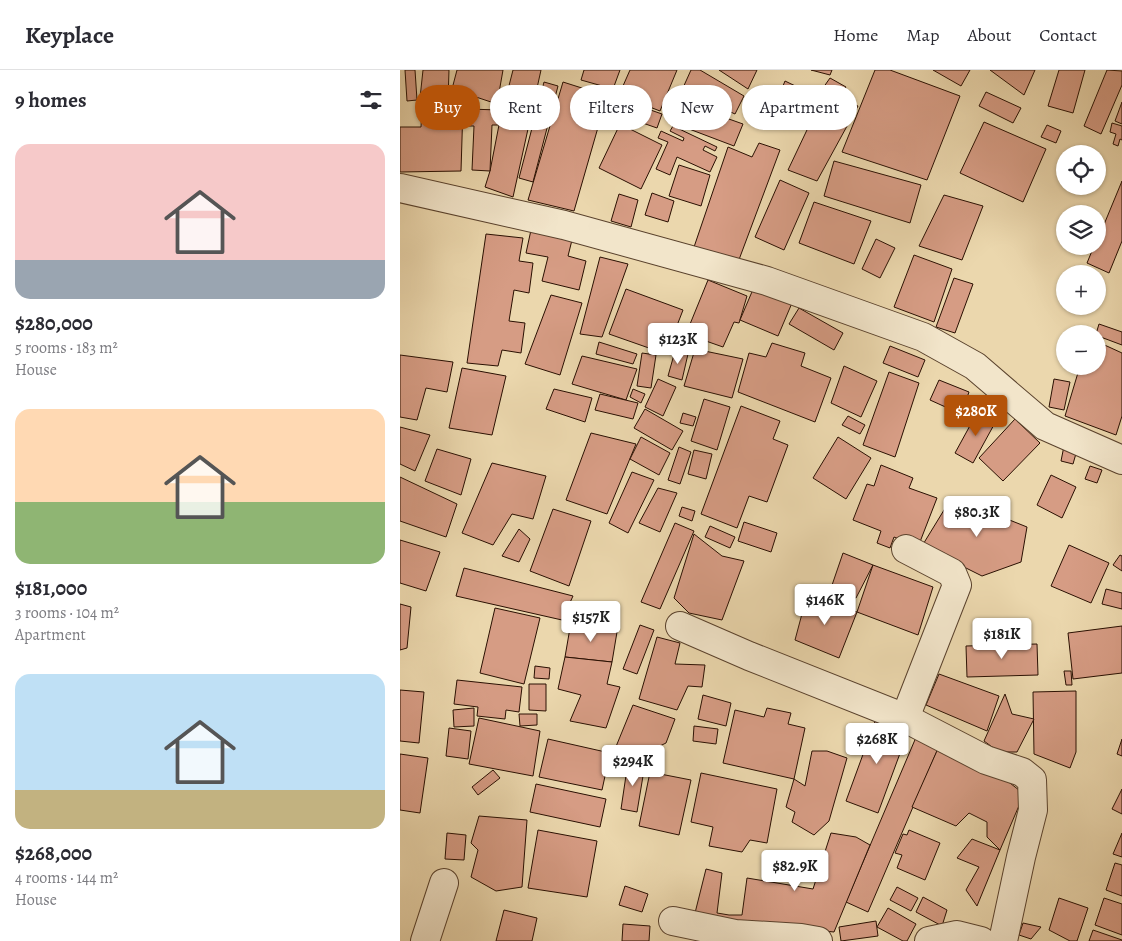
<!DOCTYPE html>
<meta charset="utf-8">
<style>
:root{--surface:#fff;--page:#f7f7f7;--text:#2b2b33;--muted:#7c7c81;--line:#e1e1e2;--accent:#b45309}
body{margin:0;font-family:Alegreya,serif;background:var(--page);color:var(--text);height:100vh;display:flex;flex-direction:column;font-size:19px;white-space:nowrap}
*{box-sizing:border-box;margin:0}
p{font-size:16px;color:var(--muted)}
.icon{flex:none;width:28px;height:28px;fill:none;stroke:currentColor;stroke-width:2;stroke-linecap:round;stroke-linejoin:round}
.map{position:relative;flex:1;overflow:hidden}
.side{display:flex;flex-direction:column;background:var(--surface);width:400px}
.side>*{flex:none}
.guide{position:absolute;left:15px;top:15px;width:475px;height:45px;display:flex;gap:10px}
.tools{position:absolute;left:656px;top:75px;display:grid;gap:10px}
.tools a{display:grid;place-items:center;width:50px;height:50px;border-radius:50%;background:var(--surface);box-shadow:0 1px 4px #0004;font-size:25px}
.price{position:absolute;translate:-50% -42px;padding:0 11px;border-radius:5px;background:#fff;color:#222;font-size:16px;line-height:32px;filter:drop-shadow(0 1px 2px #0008)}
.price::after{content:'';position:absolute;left:50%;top:30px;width:15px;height:11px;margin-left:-8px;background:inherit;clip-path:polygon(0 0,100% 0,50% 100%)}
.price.current{background:var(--accent);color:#fff}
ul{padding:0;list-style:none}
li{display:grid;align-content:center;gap:10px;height:265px;padding:0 15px}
li span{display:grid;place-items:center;height:155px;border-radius:15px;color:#555}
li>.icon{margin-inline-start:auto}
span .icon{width:90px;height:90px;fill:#fffc;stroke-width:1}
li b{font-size:21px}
h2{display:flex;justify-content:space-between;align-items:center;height:60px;padding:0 15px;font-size:21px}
.pill{padding:0 18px;border-radius:22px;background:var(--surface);box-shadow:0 1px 4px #0004;font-size:18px;line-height:45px}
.pill.current{background:var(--accent);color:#fff}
header{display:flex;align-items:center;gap:30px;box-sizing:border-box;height:70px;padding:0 25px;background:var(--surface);border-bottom:1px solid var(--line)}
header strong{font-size:24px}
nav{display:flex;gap:28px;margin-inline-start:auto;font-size:18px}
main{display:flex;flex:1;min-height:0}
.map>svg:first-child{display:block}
.building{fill:#d69c84;stroke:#2a1002}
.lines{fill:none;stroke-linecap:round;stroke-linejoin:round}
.minor-casing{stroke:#5a422d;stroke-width:30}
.minor{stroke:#f2e5ca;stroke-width:28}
</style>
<header>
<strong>Keyplace</strong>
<nav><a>Home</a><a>Map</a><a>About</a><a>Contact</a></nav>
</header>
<main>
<section class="side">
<h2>9 homes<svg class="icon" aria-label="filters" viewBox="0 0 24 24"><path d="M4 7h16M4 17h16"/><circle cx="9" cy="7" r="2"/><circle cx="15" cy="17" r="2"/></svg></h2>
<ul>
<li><span style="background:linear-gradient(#f6c9c9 75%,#9aa5b1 0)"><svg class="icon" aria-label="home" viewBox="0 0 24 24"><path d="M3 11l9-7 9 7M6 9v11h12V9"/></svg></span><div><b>$280,000</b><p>5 rooms · 183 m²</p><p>House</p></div></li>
<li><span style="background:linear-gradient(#ffd9b3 60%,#8fb573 0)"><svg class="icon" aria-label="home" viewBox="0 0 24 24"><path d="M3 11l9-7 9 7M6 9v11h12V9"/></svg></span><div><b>$181,000</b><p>3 rooms · 104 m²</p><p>Apartment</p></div></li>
<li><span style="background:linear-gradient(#bfe0f5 75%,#c2b280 0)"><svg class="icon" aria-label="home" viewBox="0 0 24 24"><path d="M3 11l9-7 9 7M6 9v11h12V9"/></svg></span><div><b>$268,000</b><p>4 rooms · 144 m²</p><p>House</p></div></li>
</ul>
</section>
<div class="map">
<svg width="722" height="871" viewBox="0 0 722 871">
<rect width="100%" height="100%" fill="#ebd7ad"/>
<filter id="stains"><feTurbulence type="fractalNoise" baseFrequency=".004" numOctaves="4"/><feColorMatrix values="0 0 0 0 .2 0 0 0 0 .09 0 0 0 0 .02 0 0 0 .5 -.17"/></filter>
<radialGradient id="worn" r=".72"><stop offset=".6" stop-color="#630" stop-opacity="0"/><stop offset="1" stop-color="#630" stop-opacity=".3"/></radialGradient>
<g class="building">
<polygon points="5,0 15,0 17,30 7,31"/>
<polygon points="23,0 49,0 48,31 20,28"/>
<polygon points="57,0 103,0 97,34 52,19"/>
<polygon points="113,0 141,0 113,127 85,117 90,101 99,55"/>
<polygon points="184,0 220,0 213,19 181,10"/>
<polygon points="230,0 277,0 260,41 219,25"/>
<polygon points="291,0 300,0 344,26 335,44 282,20"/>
<polygon points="319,0 357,0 348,19"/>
<polygon points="411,0 432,0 430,5"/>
<polygon points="475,0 490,0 560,26 527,110 442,82"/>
<polygon points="533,0 570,0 561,16"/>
<polygon points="590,0 635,0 624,25"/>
<polygon points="659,0 685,0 673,43 648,36"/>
<polygon points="707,0 722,1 722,15 701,64 684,56"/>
<polygon points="430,8 446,17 439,27 423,18"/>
<polygon points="385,11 412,24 395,43 387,59 370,48"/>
<polygon points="144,12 158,16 133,112 119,108"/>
<polygon points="163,12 207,26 174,141 128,130"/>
<polygon points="358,18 375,18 359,54 345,45"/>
<polygon points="586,22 621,38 613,53 579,36"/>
<polygon points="424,24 458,36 417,111 388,100"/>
<polygon points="278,31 343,54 334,76 268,51"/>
<polygon points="722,32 722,54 715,51"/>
<polygon points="63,36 61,101 0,102 0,57 21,57 22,37"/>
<polygon points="242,37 262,44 257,58 237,51"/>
<polygon points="67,39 100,40 99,55 92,55 90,101 72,100 74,56 67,56"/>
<polygon points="584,52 646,79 623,132 560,103"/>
<polygon points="712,53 722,56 722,70 720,69 718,76 713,74 716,64 710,62"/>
<polygon points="220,54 262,75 241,119 199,98"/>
<polygon points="647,55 661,61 656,73 641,67"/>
<polygon points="273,56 317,77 315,81 305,76 303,80 317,87 310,102 277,87 270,105 256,99 268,72 258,68 261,61 283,71 284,68 270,61"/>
<polygon points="359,73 380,80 337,195 293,180 328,77 352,87"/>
<polygon points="434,91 521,115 510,153 424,126"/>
<polygon points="279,95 310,105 301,136 269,126"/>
<polygon points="380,110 409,123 384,180 355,167"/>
<polygon points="722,111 722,171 709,203 687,193 694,176 698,176 698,169"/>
<polygon points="252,123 274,131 268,152 245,145"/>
<polygon points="219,124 238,130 231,157 211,151"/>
<polygon points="544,125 583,136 562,190 519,176"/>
<polygon points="414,132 471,151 454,194 399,173"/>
<polygon points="131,160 172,170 168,186 186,191 179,220 142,211 148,187 126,183"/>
<polygon points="86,164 123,168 119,191 133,193 129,223 114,220 109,251 125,253 121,283 102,280 98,296 67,293"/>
<polygon points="476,169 495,178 480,208 462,199"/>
<polygon points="514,185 552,199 534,252 494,237"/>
<polygon points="200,187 228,194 202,267 180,264"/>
<polygon points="554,208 573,214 555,263 536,257"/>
<polygon points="308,210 347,226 339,253 334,252 323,277 286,264"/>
<polygon points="354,217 392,233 378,266 340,250"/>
<polygon points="226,219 283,240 266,284 209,264"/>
<polygon points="151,225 182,233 160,305 125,294"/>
<polygon points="399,238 443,263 434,280 389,254"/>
<polygon points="699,254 722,262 722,275 698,266 698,264 696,264"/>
<polygon points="199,272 237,284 233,294 196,284"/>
<polygon points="698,272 722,283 722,346 716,365 665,346 680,296 698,296"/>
<polygon points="372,273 405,283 401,296 431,308 415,352 338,322 349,283 366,287"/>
<polygon points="490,276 525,290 518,307 483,293"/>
<polygon points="295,279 343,289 332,328 284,316"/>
<polygon points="275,281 288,284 282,310 268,306"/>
<polygon points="242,283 256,285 251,318 237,316"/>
<polygon points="0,285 53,292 47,322 26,318 17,350 0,347"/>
<polygon points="182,286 237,299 226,330 172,314"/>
<polygon points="444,296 477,311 461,347 431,333"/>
<polygon points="62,298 106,306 92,365 49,358"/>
<polygon points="489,302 519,313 495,387 463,375"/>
<polygon points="258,309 276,317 263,346 245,337"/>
<polygon points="654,309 670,312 664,340 649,337"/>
<polygon points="539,310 569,322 561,344 530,330"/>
<polygon points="154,319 192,328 185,352 146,339"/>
<polygon points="233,319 245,324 241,333 230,327"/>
<polygon points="200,324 238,333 233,349 195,340"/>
<polygon points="304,329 330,337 317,380 291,371"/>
<polygon points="341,336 380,351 373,369 388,375 367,432 349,426 337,458 301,444"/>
<polygon points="245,339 283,361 272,380 234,358"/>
<polygon points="578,341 596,351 573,393 555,383"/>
<polygon points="283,343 296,347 293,356 280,353"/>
<polygon points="448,346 465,355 460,364 442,355"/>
<polygon points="615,349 640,373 603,411 579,388"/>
<polygon points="0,357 30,365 15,401 0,394"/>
<polygon points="191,363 236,374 207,444 166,430"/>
<polygon points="241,367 270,383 259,405 230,389"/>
<polygon points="438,367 471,388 446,429 413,408"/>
<polygon points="664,376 677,380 673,394 661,391"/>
<polygon points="279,377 291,382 280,414 268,410"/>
<polygon points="37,379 71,389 61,425 25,411"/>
<polygon points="294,380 312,384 306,409 288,404"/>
<polygon points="92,393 146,406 133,449 112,444 93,475 62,463"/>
<polygon points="481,395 513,408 509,418 537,428 518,477 494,467 490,478 477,473 481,461 453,450 467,414 474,416"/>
<polygon points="690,396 702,400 697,413 685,409"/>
<polygon points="232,402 254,410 228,463 209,453"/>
<polygon points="651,405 676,417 662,448 637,435"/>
<polygon points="0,407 57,434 46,467 0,451"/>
<polygon points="258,418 277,423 260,462 239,453"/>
<polygon points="552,427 627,457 621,492 582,506 522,476"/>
<polygon points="282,437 295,441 292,451 279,446"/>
<polygon points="153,439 191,451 169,516 130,501"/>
<polygon points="344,452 377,463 371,482 338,471"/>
<polygon points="275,453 294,461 260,539 241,532"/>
<polygon points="310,456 335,467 330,478 305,467"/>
<polygon points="119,459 130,469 119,492 102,486"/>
<polygon points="294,464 322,486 344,491 322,550 289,543 274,528"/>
<polygon points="0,470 40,482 26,521 0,513"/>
<polygon points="669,475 709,493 691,533 651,516"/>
<polygon points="443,483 473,495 456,528 430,521"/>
<polygon points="720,485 722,486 722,501 713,495"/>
<polygon points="473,495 533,517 518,565 457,542"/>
<polygon points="64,498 173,526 162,550 56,526"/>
<polygon points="706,519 722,523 722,539 702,534"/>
<polygon points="407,525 457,542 439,588 395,570"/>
<polygon points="0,534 11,537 7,578 0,580"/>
<polygon points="95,538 140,548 124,614 80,603"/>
<polygon points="171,552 217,562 212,592 165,587"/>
<polygon points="240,555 254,560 237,604 223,599"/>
<polygon points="722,556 722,603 673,609 668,563"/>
<polygon points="257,567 280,573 275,594 305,595 302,617 288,616 277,640 239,629"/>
<polygon points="637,574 638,605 567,607 566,576"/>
<polygon points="165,587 212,592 207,614 220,617 206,658 170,651 181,625 158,619"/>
<polygon points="135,596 150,598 149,609 134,608"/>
<polygon points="664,601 671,601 672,615 666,615"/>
<polygon points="539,604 599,626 587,661 526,635"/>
<polygon points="57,610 122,617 119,642 106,640 105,649 77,646 78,637 54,634"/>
<polygon points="129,614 146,614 146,641 129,640"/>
<polygon points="0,620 24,622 19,673 0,671"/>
<polygon points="676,621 676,682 670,698 634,684 633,622"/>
<polygon points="605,624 612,644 634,649 617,682 599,682 584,671"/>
<polygon points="303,625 331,633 326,656 298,649"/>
<polygon points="233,635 275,649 266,673 237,687 215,679"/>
<polygon points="74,638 74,656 54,657 53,640"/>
<polygon points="367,638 391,643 388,654 405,658 394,709 323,693 335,640 364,647"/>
<polygon points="119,644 137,644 137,655 120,656"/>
<polygon points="477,646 509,659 478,743 446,731"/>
<polygon points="79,648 140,661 133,706 69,694"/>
<polygon points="294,656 318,659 316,674 293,671"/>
<polygon points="49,658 71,661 68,689 46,686"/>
<polygon points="517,665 540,674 468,842 446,832"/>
<polygon points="148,669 210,683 202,720 139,707"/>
<polygon points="722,669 722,686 717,684"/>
<polygon points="540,674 592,699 624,724 600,780 587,767 587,752 569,743 556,756 512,737"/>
<polygon points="412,681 427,681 447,688 429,751 414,765 392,752 395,742 386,737 394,709 405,716"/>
<polygon points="0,684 28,688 20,743 0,740"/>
<polygon points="228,692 245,694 237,742 221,739"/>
<polygon points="93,700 100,708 78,725 72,717"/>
<polygon points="250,702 291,710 279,765 239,756"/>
<polygon points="301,703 377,719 367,773 350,770 342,782 309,776 313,757 291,752"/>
<polygon points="136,714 206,729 200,757 130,742"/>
<polygon points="722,719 722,744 712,739"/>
<polygon points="79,746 127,750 122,817 96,821 71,807 78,780 71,773"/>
<polygon points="138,760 197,771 187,827 128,818"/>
<polygon points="509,760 540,773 525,810 497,798 502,785 495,783 503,764 507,765"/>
<polygon points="47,763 66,765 64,790 45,789"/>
<polygon points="431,763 456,767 470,775 434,862 294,847 306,799 322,803 317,843 329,845 342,845 347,808 413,819"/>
<polygon points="722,763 722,787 713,784"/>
<polygon points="572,769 600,780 577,836 566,820 579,797 557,788"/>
<polygon points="715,793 722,795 722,826 706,820"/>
<polygon points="225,816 248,824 242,842 219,835"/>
<polygon points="497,817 518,828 511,841 490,830"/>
<polygon points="523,827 547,840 542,856 516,842"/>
<polygon points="659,828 688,838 677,871 670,871 649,860"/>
<polygon points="704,828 722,834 722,865 695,855"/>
<polygon points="488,838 516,854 507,871 503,871 477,857"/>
<polygon points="104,840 137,848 132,871 96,871"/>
<polygon points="476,851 478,866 441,871 439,857"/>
<polygon points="623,853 641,857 631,869 619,865"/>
<polygon points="223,854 250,856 249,871 222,871"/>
<polygon points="693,860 722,870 722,871 689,871"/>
</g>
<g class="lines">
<defs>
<g id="minor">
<polyline points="0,118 164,155 367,211 523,267 575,296 645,356 722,390"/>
<polyline points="280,556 349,586 505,648 586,690 622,702 632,710 633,740 621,787 603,871"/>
<polyline points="505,648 557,515 552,503 506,479"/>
<polyline points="273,851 335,864 401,868 418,871"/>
<polyline points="25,871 44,813"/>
<polyline points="529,871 557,865 581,871"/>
</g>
</defs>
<use href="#minor" class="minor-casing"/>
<use href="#minor" class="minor"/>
</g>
<rect width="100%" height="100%" filter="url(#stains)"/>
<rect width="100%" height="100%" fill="url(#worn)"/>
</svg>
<div class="tools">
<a><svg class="icon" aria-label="locate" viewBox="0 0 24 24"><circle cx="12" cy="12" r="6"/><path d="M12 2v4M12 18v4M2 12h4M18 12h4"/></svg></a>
<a><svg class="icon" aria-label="layers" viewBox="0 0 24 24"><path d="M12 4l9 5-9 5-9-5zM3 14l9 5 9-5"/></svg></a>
<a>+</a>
<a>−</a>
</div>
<b class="price" style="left:278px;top:295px">$123K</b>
<b class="price current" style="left:576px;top:367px">$280K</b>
<b class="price" style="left:577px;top:468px">$80.3K</b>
<b class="price" style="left:425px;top:556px">$146K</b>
<b class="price" style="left:191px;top:573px">$157K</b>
<b class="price" style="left:602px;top:590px">$181K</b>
<b class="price" style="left:477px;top:695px">$268K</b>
<b class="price" style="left:233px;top:717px">$294K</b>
<b class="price" style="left:395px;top:822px">$82.9K</b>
<div class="guide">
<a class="pill current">Buy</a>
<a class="pill">Rent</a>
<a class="pill">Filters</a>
<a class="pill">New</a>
<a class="pill">Apartment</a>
</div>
</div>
</main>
